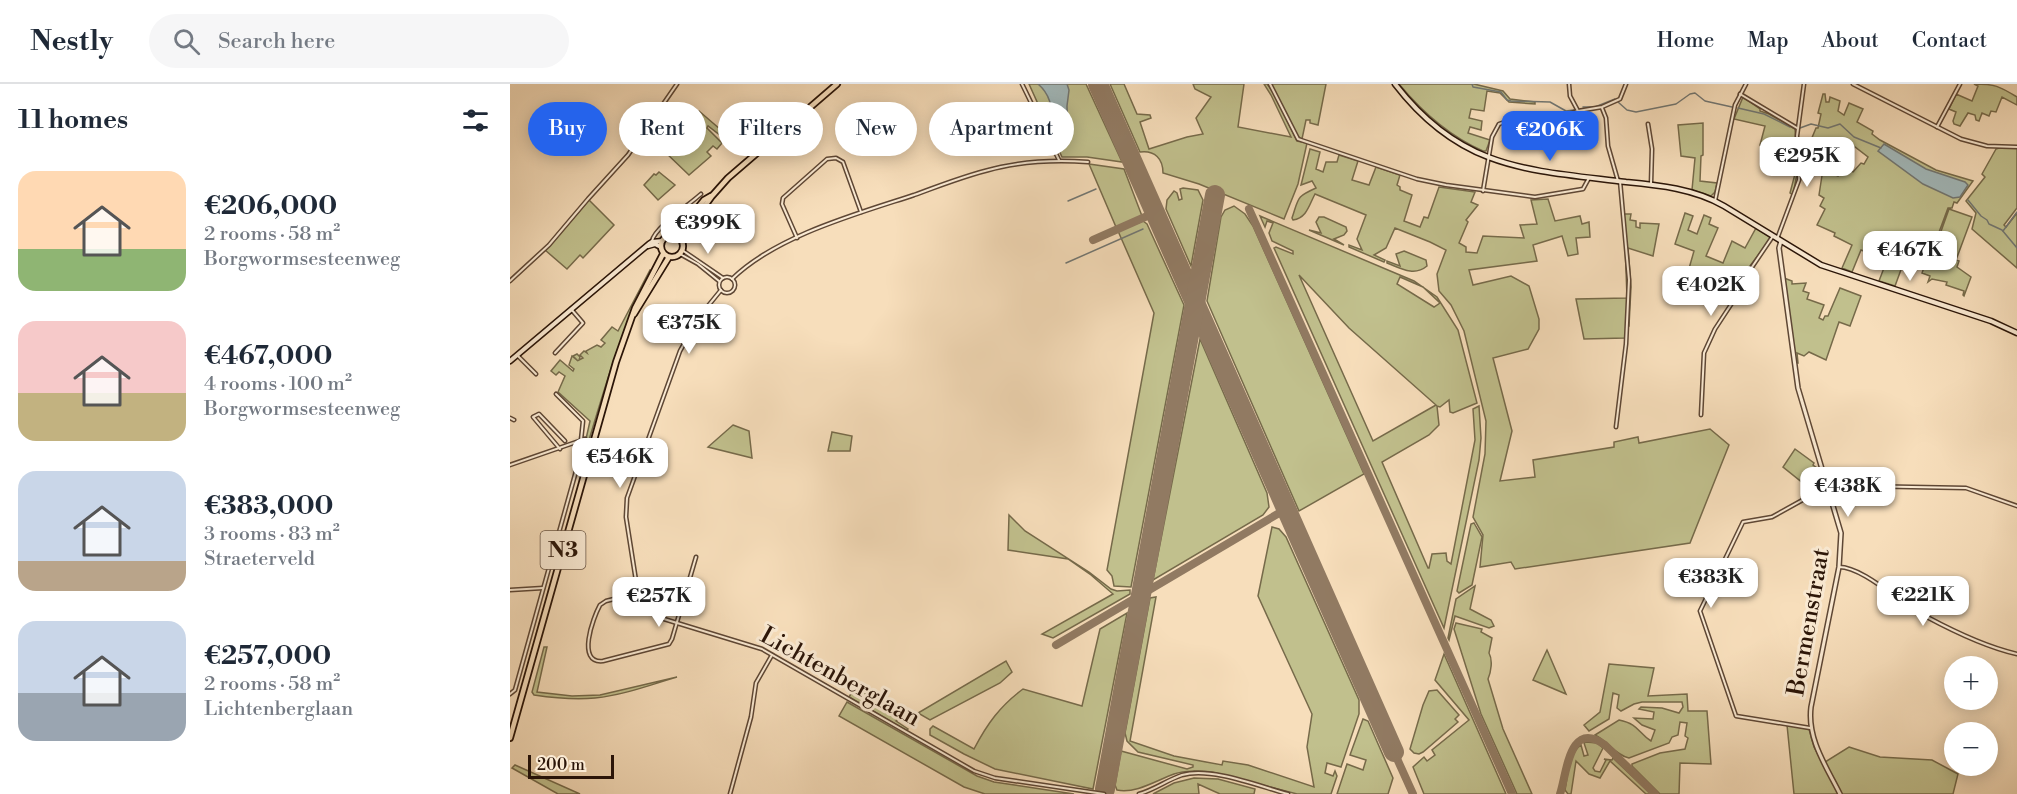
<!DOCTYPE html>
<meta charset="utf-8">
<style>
:root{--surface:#fff;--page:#f6f6f7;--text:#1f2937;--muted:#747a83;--line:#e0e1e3;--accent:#2563eb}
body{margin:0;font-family:"Libre Bodoni",serif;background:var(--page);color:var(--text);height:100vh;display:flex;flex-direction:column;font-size:22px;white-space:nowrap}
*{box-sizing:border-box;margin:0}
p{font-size:20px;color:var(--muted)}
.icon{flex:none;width:33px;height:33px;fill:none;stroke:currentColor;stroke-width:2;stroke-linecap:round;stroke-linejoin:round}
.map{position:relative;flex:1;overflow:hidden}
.details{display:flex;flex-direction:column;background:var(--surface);width:510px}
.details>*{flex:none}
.top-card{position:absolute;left:18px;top:18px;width:570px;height:54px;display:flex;gap:12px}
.fabs{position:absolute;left:1434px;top:572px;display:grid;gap:12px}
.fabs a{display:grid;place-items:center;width:54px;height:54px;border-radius:50%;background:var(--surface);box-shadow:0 3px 15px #0003;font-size:30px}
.scale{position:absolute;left:18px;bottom:15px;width:86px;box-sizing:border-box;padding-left:6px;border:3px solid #2b1508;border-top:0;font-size:16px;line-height:21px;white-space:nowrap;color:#2b1508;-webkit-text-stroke:4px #faead3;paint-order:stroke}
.price{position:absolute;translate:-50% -51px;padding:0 14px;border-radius:12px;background:#fff;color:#222;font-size:20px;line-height:39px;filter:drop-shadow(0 2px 3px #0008)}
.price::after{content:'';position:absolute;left:50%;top:36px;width:18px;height:14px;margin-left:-9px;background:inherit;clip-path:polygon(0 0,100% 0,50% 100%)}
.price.selected{background:var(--accent);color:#fff}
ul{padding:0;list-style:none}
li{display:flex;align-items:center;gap:18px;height:150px;padding:0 18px}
li span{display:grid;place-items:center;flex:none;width:168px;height:120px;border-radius:18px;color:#555}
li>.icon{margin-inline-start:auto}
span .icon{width:72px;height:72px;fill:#fffc;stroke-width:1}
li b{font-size:26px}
h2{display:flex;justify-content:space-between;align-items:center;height:72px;padding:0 18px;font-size:26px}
.tag{padding:0 21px;border-radius:27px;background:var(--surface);box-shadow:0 3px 15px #0003;font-size:21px;line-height:54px}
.tag.selected{background:var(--accent);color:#fff}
header{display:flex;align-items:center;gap:36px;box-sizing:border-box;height:84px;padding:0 30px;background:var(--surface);border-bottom:2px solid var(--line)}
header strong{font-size:28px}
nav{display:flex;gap:33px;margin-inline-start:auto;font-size:21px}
.search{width:420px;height:54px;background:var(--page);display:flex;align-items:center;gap:15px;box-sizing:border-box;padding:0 21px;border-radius:33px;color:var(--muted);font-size:22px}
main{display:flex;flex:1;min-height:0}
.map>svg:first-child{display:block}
.green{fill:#c1c08d;stroke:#766a4a;stroke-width:1.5;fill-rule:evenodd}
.water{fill:#a2b9bb;stroke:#727773;stroke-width:1.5}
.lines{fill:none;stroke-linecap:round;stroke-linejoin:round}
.stream{stroke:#727773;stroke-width:1.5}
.taxiway{stroke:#917a62;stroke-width:8}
.runway{stroke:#917a62;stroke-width:20}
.minor-casing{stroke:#5e4735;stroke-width:5}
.tertiary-casing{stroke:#5e4735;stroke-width:6}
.secondary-casing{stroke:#2b1508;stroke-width:7}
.primary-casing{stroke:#2b1508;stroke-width:8}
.minor{stroke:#faead3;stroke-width:2}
.tertiary{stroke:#faead3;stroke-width:3}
.secondary{stroke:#faead3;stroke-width:4}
.primary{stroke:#f7debb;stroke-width:4.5}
.labels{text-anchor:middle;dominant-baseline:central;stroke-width:6;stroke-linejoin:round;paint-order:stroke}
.shield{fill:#faead3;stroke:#695545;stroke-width:1.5}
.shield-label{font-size:22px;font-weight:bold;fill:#2b1508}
.street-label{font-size:24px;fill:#2b1508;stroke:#faead3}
</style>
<header>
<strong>Nestly</strong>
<div class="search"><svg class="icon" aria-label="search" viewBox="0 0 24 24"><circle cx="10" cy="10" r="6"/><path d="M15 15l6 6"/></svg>Search here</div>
<nav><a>Home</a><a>Map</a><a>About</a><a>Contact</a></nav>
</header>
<main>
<section class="details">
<h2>11 homes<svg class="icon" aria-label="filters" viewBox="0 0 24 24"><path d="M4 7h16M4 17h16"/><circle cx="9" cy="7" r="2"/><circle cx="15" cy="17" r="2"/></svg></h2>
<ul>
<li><span style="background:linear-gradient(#ffd9b3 65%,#8fb573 0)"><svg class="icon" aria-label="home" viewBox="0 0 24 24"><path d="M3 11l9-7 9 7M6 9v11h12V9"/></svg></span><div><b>€206,000</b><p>2 rooms · 58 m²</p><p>Borgwormsesteenweg</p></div></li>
<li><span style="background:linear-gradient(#f6c9c9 60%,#c2b280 0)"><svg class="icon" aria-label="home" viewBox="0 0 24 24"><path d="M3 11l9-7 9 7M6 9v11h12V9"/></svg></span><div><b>€467,000</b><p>4 rooms · 100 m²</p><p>Borgwormsesteenweg</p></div></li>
<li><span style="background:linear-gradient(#c9d6e8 75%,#b9a48a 0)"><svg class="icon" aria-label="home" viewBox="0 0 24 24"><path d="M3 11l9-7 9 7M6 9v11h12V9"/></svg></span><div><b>€383,000</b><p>3 rooms · 83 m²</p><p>Straeterveld</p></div></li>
<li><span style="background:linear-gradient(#c9d6e8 60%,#9aa5b1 0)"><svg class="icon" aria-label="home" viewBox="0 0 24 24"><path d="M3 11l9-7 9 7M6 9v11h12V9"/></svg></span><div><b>€257,000</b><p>2 rooms · 58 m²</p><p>Lichtenberglaan</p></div></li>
</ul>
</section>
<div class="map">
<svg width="1507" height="710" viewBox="0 0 1507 710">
<rect width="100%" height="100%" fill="#f7debb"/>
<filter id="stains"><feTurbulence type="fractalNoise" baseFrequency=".00333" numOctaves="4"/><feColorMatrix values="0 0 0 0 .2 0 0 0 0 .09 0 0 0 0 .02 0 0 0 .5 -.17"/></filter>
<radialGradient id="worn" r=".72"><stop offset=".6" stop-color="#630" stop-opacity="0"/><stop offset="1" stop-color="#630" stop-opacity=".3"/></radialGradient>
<g class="green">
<polygon points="519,0 576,0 612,78 577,73 552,73"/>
<path d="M600,0h14l13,30 13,1 1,3 -11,4 9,27 38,-12 16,-3 -7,-16 15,-21 -16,-8 -2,-5h51l-6,43 53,10 -20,-42 -7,-11h3l7,9 23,48 10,2 -9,41 -14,35 -85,-35 -36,-11c0,-14 -8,-23 -23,-21z"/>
<polygon points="761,0 816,0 808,41 800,39 800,36 796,36 792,55 786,51"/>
<path d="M889,0h75l29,7 7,8 25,3v2l-26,-2 -9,-9 -13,-2 -3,20 -13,-2 -2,9 13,3 -1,9 -11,-3 -2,6 22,7 -4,11h-3c-34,-15 -60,-38 -84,-67z"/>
<path d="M1464,0c21,0 25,2 43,13v8l-15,-8 -6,15 -5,-1 -2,5 -7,-3 -3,8 -3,-1 -1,-5 -7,-2 -8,13 -6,-2 -1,-3 3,-9 -7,-3 7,-15 16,7 6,-15z"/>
<polygon points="1313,10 1315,10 1316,18 1319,18 1320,13 1330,17 1328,27 1334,31 1339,19 1353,25 1347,38 1363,47 1362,50 1370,56 1426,86 1463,97 1447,119 1444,118 1442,124 1438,124 1422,167 1443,174 1424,167 1439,125 1462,133 1446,176 1449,177 1447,183 1461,193 1454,212 1453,211 1454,207 1436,201 1437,198 1422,195 1418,198 1420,192 1412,189 1415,181 1396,172 1385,202 1369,197 1377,176 1351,166 1342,188 1332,184 1342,161 1324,152 1325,149 1307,141 1315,125 1310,122 1314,114 1309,111 1313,85 1328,92 1334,85 1343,88 1351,79 1354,80 1358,73 1345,63 1340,67 1323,57 1315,69 1299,61 1306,44 1308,44 1311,30 1308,29"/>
<polygon points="1233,13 1250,25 1250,27 1259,30 1285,45 1288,84 1283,111 1280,109 1285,90 1284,72 1250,61 1255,42 1224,35"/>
<polygon points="189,27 218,52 215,55 198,42 197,44 212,59 207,65 203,62 197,68 201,72 179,91 155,68"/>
<polygon points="1193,39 1193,71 1191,72 1190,97 1207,99 1205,108 1201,112 1182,106 1185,74 1171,72 1168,41"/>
<polygon points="1492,63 1507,64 1507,124 1494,141 1496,143 1507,129 1507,184 1462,145 1466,129 1456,117 1475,93 1472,90 1486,65"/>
<path d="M800,65l10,3 -4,17 7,3 3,-10h11l2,-7 19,6 -6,19 17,5 7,-18 24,8 -3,10 3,2v3l12,5 -8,26 16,6 4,-10 4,1 11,-31 36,5 -4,10 7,3 -12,15 2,2 -9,21 7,4v5l11,1 6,-17 41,2 -4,-13 17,-1 -6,-24 17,-1 7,22 25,-5 2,8 7,-2 1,15 -14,1 2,16 -10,2 -6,-20 -29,9 4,16 -68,9 4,15 38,-9 18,10 10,33v10l-11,20 -35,9 19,73 -12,50 35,-4 -2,-17 81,-13v-5l24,-5 1,6 71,-14 19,16 -39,98 -175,26 -4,-7 -31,5 3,-32 -10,-18 12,-63 1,-33 -22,-90 -13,-26 -12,-14 -2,-17 9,-24 -16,-8 -35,-14 -9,20 -12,7 11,5 -1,2 -35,-15v-2l13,5 -5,-11 9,-24 -51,-21c-6,11 -8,24 -22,26l-1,-2c7,-21 4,-21 24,-30l-4,-7 -11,4z"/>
<polygon points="579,80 614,85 632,132 606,143"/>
<polygon points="149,88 165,101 148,116 134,101 144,90 146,91"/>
<polygon points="673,104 688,106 693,116 681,182 656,125 657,116 664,107 667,109 669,116 672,115 670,105"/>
<polygon points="79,116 104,141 73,174 70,171 57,185 35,166"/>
<polygon points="724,122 735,130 743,142 854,390 789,427 697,217 711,133 715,126"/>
<polygon points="1175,129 1183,132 1178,146 1187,150 1194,131 1201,134 1199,140 1208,144 1196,172 1213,179 1222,157 1235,164 1246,144 1261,154 1240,182 1223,215 1178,188 1184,167 1165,160"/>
<polygon points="1114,130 1121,130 1120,136 1126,137 1126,143 1130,144 1130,139 1149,140 1143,172 1118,164 1121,203 1119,242 1118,242 1115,254 1074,255 1066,215 1117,214"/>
<path d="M750,132l154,65 23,16 21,33 19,73 -24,10 -3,-1 -1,-12 -9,7 -3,-1 2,19 -10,10 -47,27 46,106h1l3,-14 14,-1 1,8 4,3 24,-124 -2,-31 6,-3 2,32 -2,22 -35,168 -170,-380 2,-1 17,7v-3l-21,-10 -3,-8 4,-10 -6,-2 -2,6zM789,191l50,53 87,77 -63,36zM890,193l23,10 17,16 -6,4 -37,-23z"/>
<polygon points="809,133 814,133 836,143 837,147 834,151 824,155 834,161 799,146 811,149 806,138"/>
<polygon points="633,137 637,140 674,221 621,503 604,502 602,492 597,486 644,229 608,147"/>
<path d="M894,167l22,9 1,6c-13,11 -27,2 -40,-3v-2l13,5 -4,-12z"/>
<path d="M140,186l2,1c-30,56 -45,109 -63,169l-3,-1 4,-18 -32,-29 7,-16 -6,-4 -3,3 -5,-4 9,-11 13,11 1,-2 -5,-4 3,-9 6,5 -5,-5 4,-2 3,3 -1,3 4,-2 -3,-3 4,-4 3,2 -1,-2 11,-6 4,2 4,-4 -4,-3 11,-13 6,4z"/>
<polygon points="1274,194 1282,197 1282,200 1296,199 1293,207 1299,209 1297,215 1314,221 1309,234 1313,236 1315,232 1318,232 1330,204 1351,212 1340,242 1329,238 1316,276 1299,268 1294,272 1287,269 1288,279 1286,279"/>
<polygon points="690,255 757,409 759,423 753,431 643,496"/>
<polygon points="223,341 239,347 242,374 198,363"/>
<polygon points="322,348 342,352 340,367 318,367"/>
<polygon points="1285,365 1304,379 1303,381 1307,384 1304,389 1307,398 1297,400 1298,410 1296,412 1294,400 1273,383"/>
<polygon points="499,431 515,447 579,488 601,505 607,507 620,506 620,510 543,554 532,550 603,510 581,491 558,475 498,466"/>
<polygon points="964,439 972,453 962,501 949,509 947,507 961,440"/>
<path d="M762,443l7,2 7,8 73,163v14l-18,53 -14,-4 -2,10 8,3 2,-5 2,5 -6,18h-34l-85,-22c-13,-1 -26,-2 -38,2 -17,6 -38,20 -57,16l-2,-5 6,-34 66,18 6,-2v-2l-55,-13 -11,-11 -2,-8 25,-135 6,-1 -26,144 44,15 48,9 1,-4 25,4 66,22 -7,-40 5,-33 -54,-118z"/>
<polygon points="965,502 960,525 981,536 984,542 979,544 945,532 939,556 938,554 946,515"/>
<path d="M617,529l-34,176 -98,-20 -31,-15 -34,-19v-6l3,-3 41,23c13,-25 26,-43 49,-60l59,17 18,-77z"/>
<path d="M946,539l26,6 -1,3 11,6 -3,15c4,7 2,19 -1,26l15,50 29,65h-15l-36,-80 -27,-85z"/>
<path d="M34,563h3l-10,45 35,4 28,-1 77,-18c-27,8 -53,18 -82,21 -20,2 -41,0 -61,-3l-2,-3z"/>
<polygon points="1037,566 1056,610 1023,596"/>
<polygon points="934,570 996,710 914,710 903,683 914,673 917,677 925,671 922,666 959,636 925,596"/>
<polygon points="496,577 502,588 490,599 420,636 408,629"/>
<path d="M1099,580l45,4 -6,28 39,-2 1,17h19l4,53 -31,-1 -1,31h-19l-28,-28v-2l28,-11 25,-4 3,-11 -3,-2 2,-13 -7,-1 -2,13 -6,2 -3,6 -40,15c-14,-3 -21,-17 -34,-23l24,-15c20,4 19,13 32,21l4,-11 -13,-5 -8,-7 19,1 1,-7 -15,-3 2,-2 21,1 17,5 4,-6 -1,-5h-40l-8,2 -13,7 -4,-3 2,-13 -6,-2 -4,26 -20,12 -5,-6 16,-13z"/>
<polygon points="345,603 396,633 386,637 398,645 397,647 339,613"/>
<polygon points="927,606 949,631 945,635 948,638 913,668 909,670 904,669 900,665 913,621 919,607"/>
<polygon points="337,618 467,692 484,698 564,710 475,710 454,703 329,632"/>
<polygon points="853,635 858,637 883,694 878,710 827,710 837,680 853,686 856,676 840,671"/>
<polygon points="1277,641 1299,645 1304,663 1329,710 1284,710"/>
<path d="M1076,658l11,1 6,5 -10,20 2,3 5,1 6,-12 -2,-1 8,1 1,-2 38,36h-5l-36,-33 -10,17 -11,-4 -13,-13 -5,33h-3l-3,-4c3,-15 3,-36 16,-45l3,11 4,-1 -4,-12z"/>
<polygon points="1339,663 1370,673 1422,676 1448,690 1443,710 1332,710 1315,678"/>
<polygon points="5,681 70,710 48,710 2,684"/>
<polygon points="684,694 708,695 745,705 744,710 710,710 688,700 689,710 643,710 664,699"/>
</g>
<g class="water">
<path d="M528,0h29l2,6 -2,16 1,33 -4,8 -4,-1c-11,-22 -2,-45 -22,-62z"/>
<polygon points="1374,60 1416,85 1455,98 1458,101 1450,113 1443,114 1413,100 1368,67"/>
</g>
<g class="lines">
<g class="stream">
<polyline points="962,0 963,3 991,8 997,16 1001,17 1040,18 1056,27 1064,26"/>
<polyline points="1108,18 1117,26 1126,28 1166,20 1180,10 1185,9 1195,17 1222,23"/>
<polyline points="1073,23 1085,23 1105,15"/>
<polyline points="1228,24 1254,30 1280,43"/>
<polyline points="1290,44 1301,40 1318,44 1330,40 1344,53 1371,64"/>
<polyline points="1458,116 1471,132 1477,136 1479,140 1492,146 1507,164"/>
<polyline points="558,117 586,105"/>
<polyline points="1493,147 1507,128"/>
<polyline points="556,179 633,145"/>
</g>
<g class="taxiway">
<polyline points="739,125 1002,710"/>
<polyline points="583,156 644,129"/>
<polyline points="546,561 776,425"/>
<polyline points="884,668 903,710"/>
<path d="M1050,710c7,-21 9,-75 45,-49l50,49"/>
</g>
<g class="runway">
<polyline points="588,0 884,668"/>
<polyline points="595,705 705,111"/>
</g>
<defs>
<g id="minor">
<polyline points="512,0 549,76"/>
<polyline points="760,0 788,55 907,95 936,101 1025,113 1073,105 1079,94"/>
<polyline points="1059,0 1060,12 1068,27"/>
<polyline points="1343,0 1451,55 1477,62 1507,63"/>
<polyline points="1230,10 1287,44"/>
<polyline points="1092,24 1096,34 1098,62 1108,97"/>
<polyline points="1138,40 1142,65 1141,100"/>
<polyline points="1427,43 1450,0"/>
<polyline points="973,107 982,53 989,40 1001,36 1037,37 1068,27 1092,23 1110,15 1116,0"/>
<polyline points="1205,117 1225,21 1236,0"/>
<polyline points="287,154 272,120 273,114 317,75 326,74 333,78 351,128"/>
<polyline points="1267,155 1289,96 1289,80 1287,52 1294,0"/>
<path d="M142,157c3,-14 37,-36 49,-47"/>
<polyline points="172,166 213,194"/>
<polyline points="170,170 188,180 209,197"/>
<circle cx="217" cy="201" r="8"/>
<path d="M222,195c44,-43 124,-65 182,-84 28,-10 57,-22 87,-28 28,-6 58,-7 87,-5"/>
<polyline points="0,197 39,161 78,115 118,71 167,0"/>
<polyline points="211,206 189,233 170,267 117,414 116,433 127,503 131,515 144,529 154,535 252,565 464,687 485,694 594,710"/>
<polyline points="45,269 73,239 61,225"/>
<polyline points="7,271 26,290"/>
<polyline points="46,310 73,337 71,356"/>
<polyline points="1191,331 1194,269 1205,245 1224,216 1240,186 1263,152"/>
<polyline points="0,334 4,336"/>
<polyline points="1106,343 1116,260 1119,196 1110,97"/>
<polyline points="50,365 23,333 29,330 55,357"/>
<polyline points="0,381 75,355"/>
<path d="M1329,483c25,0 63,38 88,50 28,15 59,30 90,37"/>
<polyline points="0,506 33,504"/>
<path d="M128,509l-32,8 -6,4c-7,13 -24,59 3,56l66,-17 3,-5 24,-82"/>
<polyline points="0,610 5,606 75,355"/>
<polyline points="1300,644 1226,632 1190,527 1233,438 1262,433 1307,408 1323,407 1348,402 1456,404 1507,422"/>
<polyline points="220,710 241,633 246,599 262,571"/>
<path d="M629,710c15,-4 28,-14 43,-19 30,-8 76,11 106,19"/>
</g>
<path id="tertiary" d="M1271,157l-2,7 19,140 43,145 -2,34 -28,140c-4,32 15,59 29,87"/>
<g id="secondary">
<path d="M885,0c66,86 133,86 231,98 33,3 69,7 98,24l97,59 170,56 26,12"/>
<polyline points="138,162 145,160 151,163"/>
<polyline points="0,277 139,160 142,158 152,157"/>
</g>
<g id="primary">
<circle cx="162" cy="162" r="11"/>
<polyline points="165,152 194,116 201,112"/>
<polyline points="171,155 202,112 218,94 327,0"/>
<polyline points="124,230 159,173"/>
<polyline points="0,654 106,278 125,224 153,170"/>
</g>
</defs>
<use href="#minor" class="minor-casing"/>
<use href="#tertiary" class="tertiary-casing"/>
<use href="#secondary" class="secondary-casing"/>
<use href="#primary" class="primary-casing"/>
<use href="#minor" class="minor"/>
<use href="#tertiary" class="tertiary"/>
<use href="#secondary" class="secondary"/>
<use href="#primary" class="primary"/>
</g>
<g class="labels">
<rect class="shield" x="30.5" y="447" width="45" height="38" rx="4.5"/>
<g class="shield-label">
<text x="53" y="466">N3</text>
</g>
<g class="street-label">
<text transform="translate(1299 538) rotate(-80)">Bermenstraat</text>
<text transform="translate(330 593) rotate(29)">Lichtenberglaan</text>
</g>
</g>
<rect width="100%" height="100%" filter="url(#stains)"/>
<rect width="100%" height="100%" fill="url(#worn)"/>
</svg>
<div class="fabs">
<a>+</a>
<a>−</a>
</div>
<div class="scale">200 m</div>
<b class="price selected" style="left:1040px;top:78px">€206K</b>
<b class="price" style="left:1297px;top:104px">€295K</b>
<b class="price" style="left:198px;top:171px">€399K</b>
<b class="price" style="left:1400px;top:198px">€467K</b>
<b class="price" style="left:1201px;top:233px">€402K</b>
<b class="price" style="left:179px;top:271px">€375K</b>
<b class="price" style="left:110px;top:405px">€546K</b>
<b class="price" style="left:1338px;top:434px">€438K</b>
<b class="price" style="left:1201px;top:525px">€383K</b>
<b class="price" style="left:1413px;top:543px">€221K</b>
<b class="price" style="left:149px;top:544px">€257K</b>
<div class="top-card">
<a class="tag selected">Buy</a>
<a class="tag">Rent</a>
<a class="tag">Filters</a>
<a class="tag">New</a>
<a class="tag">Apartment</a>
</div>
</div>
</main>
